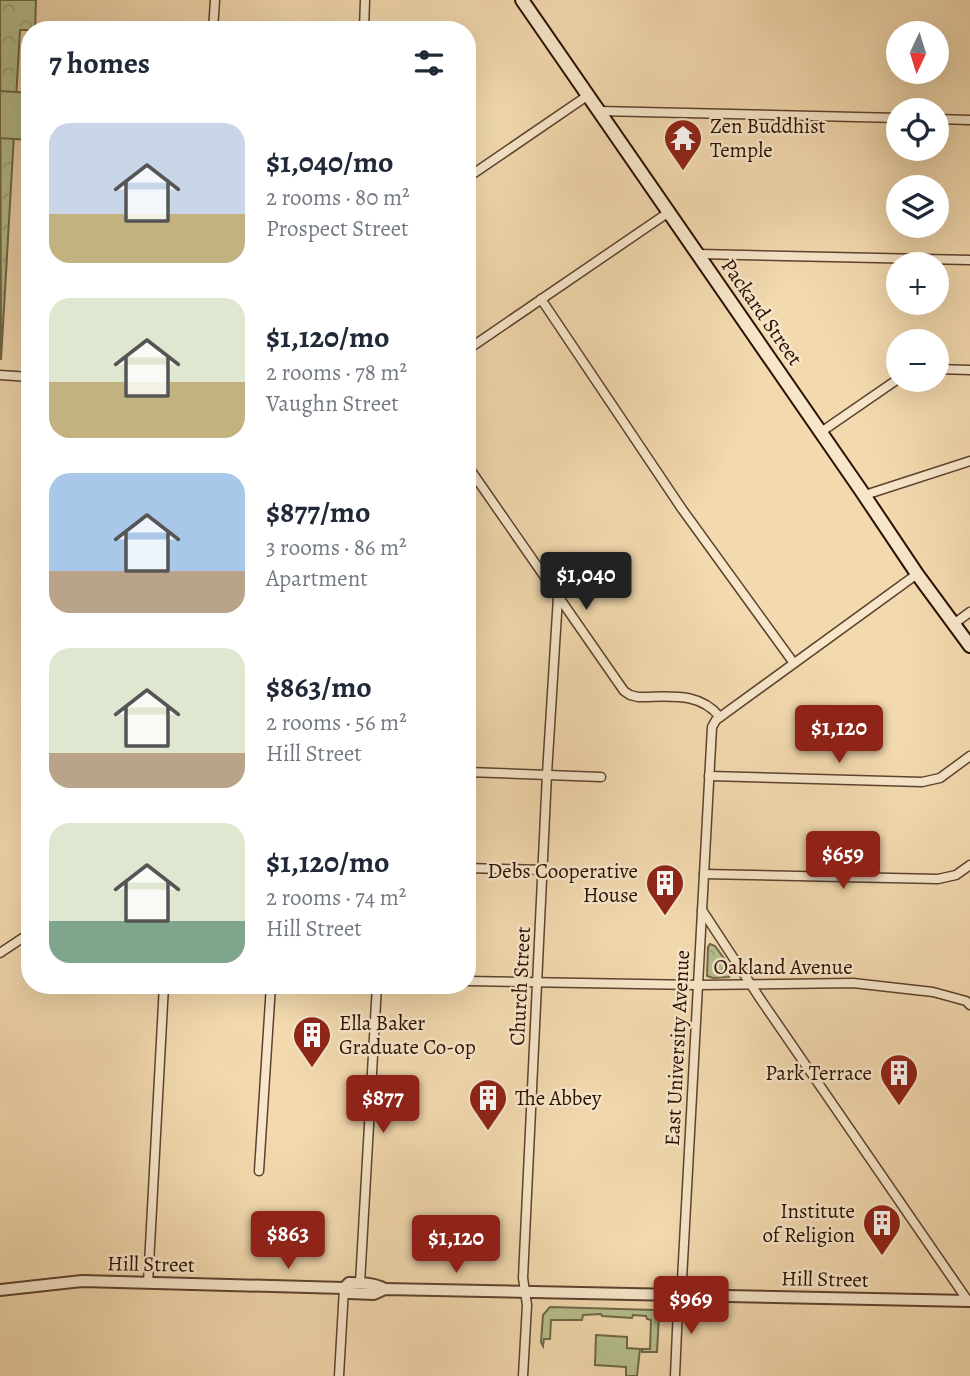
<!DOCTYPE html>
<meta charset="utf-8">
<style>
:root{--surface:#fff;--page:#f2f2f3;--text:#1f2937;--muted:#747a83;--accent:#8f2418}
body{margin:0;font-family:Alegreya,serif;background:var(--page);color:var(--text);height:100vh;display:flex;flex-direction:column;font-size:26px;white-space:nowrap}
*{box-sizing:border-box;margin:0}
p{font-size:23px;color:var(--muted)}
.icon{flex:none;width:38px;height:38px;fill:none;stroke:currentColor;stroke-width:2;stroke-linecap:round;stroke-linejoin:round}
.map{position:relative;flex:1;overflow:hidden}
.drawer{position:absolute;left:21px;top:21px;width:455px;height:973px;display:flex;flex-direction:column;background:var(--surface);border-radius:28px;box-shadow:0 7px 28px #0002}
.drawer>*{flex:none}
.needle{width:46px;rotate:184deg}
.buttons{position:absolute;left:886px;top:21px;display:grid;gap:14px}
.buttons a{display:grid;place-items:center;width:63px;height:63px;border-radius:50%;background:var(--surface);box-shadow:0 7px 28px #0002;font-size:35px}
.price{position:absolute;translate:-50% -60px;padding:0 16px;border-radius:7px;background:var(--accent);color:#fff;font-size:23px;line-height:46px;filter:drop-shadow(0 2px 4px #0008)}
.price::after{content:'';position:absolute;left:50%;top:42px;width:21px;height:16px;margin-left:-10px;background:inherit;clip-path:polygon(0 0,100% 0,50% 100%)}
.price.on{background:#222;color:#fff}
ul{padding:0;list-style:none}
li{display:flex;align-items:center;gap:21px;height:175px;padding:0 28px}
li span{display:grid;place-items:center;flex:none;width:196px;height:140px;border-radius:21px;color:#555}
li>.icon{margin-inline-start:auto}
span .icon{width:84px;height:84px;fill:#fffc;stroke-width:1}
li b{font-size:30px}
h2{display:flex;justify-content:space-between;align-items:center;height:84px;padding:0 28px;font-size:30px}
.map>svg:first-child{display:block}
.grass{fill:url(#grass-tufts);stroke:#706848;stroke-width:2}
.park{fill:url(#park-crowns);stroke:#706848;stroke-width:2}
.garden{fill:#b6c08e;stroke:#706848;stroke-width:2}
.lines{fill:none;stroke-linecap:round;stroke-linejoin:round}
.minor-casing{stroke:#5d422e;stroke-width:11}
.tertiary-casing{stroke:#5d422e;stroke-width:14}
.secondary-casing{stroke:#2b1003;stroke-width:16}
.minor{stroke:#f7e6ca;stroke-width:8}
.tertiary{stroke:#f7e6ca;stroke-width:10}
.secondary{stroke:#f7e6ca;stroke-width:12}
.labels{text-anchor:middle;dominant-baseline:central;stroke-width:5;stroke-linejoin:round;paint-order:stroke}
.poi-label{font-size:21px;fill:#2b1003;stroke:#f7e6ca;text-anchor:start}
.street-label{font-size:21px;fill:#2b1003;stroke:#f7e6ca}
</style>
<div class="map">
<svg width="970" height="1376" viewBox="0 0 970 1376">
<defs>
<pattern id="grass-tufts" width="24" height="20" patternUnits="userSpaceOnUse" patternTransform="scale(1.75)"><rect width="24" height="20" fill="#b6c08e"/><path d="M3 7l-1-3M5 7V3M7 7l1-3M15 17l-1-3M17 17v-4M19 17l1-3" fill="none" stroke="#9da479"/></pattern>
<pattern id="park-crowns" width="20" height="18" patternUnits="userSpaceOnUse" patternTransform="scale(1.75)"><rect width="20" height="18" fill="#b6c08e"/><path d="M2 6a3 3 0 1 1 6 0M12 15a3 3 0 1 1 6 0" fill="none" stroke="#9da479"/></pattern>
</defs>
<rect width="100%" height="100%" fill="#f2d9ae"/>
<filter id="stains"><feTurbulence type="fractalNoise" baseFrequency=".00286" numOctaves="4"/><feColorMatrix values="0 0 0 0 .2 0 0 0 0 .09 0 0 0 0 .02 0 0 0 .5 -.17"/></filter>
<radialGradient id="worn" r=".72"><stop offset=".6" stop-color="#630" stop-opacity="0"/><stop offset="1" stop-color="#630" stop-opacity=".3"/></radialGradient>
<polygon class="grass" points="550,1307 655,1310 659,1315 657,1352 642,1352 642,1349 650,1349 651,1320 647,1319 646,1316 633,1315 632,1318 602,1316 601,1314 583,1315 582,1320 551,1320 550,1339 544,1339 543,1346 541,1342 543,1315"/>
<g class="park">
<polygon points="0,0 36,0 35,30 20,30 1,360"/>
<polygon points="710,944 715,946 731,968 729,977 713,978 707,976 708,947"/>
</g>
<g class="garden">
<polygon points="0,91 30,93 28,140 0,138"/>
<polygon points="596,1335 627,1337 627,1348 640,1349 637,1376 626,1376 626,1367 595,1365"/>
</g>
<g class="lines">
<defs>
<g id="minor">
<polyline points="213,30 215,0"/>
<polyline points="364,30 365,0"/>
<polyline points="598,111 898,118"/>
<polyline points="936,119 970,120"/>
<polyline points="467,178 587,96"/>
<polyline points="699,254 970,260"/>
<polyline points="541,299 682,509 793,662"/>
<polyline points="467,350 669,212"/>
<polyline points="936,369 970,370"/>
<polyline points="0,375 30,377"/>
<polyline points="821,432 898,379"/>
<path d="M467,465l157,226 6,4 8,2c31,0 61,-6 82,20"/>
<polyline points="865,495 970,461"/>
<polyline points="955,623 970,612"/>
<polyline points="467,772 601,777"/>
<polyline points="709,776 922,782 940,778 970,756"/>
<polyline points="467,868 543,870"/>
<polyline points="704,874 938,879 956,875 970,865"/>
<polyline points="702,910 761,1000 968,1301"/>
<polyline points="0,953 30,933"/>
<polyline points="467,981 698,985 853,983 933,992 966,1001 970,1005"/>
<polyline points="259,1171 271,985"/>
<polyline points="148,1283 164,985"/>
<polyline points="360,1283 377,985"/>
<polyline points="339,1376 344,1288"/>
<polyline points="523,1376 527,1305 523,1278 547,774 558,597"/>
<polyline points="675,1376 678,1308 682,1280 712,727 716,720 917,574"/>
</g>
<g id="tertiary">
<path d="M0,1290l82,-9 262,7 5,-5c13,0 24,0 36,6"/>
<polyline points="349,1293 374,1294 385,1289 970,1301"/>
</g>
<polyline id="secondary" points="522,0 860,489 917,574 970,646"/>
</defs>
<use href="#minor" class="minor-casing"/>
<use href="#tertiary" class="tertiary-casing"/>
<use href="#secondary" class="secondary-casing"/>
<use href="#minor" class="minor"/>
<use href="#tertiary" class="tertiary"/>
<use href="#secondary" class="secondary"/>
</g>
<defs>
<symbol id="temple-pin" viewBox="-11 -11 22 30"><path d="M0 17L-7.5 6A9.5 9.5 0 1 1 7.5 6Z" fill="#8f2418" stroke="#f7e6ca"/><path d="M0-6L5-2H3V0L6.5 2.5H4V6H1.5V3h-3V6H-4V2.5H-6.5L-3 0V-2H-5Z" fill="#fff"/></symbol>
<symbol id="building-pin" viewBox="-11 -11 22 30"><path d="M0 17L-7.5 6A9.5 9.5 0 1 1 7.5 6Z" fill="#8f2418" stroke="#f7e6ca"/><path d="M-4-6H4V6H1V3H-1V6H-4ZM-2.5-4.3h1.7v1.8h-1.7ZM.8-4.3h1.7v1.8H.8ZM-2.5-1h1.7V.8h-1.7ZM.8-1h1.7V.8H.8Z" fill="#fff"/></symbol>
</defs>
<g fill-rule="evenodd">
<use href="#temple-pin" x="661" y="116" width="44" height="60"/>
<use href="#building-pin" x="643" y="861" width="44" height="60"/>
<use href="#building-pin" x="290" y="1013" width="44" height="60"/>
<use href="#building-pin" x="877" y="1051" width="44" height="60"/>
<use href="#building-pin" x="466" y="1076" width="44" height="60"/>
<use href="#building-pin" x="860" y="1201" width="44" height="60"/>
</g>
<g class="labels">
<g class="poi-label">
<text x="710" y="126">Zen Buddhist<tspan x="710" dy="24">Temple</tspan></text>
<text x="638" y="871" text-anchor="end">Debs Cooperative<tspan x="638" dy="24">House</tspan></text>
<text x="339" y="1023">Ella Baker<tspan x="339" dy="24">Graduate Co-op</tspan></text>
<text x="872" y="1073" text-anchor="end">Park Terrace</text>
<text x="515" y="1098">The Abbey</text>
<text x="855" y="1211" text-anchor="end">Institute<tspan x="855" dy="24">of Religion</tspan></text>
</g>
<g class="street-label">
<text transform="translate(762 312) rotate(55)">Packard Street</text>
<text x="783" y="967">Oakland Avenue</text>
<text transform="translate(520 986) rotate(-87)">Church Street</text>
<text transform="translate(677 1048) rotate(-87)">East University Avenue</text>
<text transform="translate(151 1264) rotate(1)">Hill Street</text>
<text transform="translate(825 1279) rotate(1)">Hill Street</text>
</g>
</g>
<rect width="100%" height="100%" filter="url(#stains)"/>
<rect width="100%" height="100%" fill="url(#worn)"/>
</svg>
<div class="buttons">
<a><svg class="needle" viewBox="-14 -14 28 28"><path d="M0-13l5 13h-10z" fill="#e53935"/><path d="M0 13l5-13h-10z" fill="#747a83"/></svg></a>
<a><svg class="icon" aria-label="locate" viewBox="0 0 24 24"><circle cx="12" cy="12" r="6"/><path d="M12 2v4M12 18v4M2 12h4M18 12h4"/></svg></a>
<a><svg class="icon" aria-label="layers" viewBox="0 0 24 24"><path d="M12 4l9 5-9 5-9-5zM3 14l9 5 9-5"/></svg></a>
<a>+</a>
<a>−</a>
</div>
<b class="price on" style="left:586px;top:612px">$1,040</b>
<b class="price" style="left:839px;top:765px">$1,120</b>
<b class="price" style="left:843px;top:891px">$659</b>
<b class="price" style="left:383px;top:1135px">$877</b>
<b class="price" style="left:288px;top:1271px">$863</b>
<b class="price" style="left:456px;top:1275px">$1,120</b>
<b class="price" style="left:691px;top:1336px">$969</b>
<section class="drawer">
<h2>7 homes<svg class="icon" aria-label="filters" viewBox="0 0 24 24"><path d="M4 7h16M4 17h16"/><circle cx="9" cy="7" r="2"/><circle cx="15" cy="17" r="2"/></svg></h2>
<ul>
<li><span style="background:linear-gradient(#c9d6e8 65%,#c2b280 0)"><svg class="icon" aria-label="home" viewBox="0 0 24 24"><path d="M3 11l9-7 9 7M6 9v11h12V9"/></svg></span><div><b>$1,040/mo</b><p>2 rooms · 80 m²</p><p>Prospect Street</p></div></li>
<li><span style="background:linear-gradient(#dfe7d0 60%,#c2b280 0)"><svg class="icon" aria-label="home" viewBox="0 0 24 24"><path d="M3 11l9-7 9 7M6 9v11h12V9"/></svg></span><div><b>$1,120/mo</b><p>2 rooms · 78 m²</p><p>Vaughn Street</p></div></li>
<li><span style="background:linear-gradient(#a9c7e8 70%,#b9a48a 0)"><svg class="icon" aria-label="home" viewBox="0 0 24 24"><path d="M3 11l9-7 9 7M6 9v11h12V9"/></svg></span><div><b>$877/mo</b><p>3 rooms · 86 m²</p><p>Apartment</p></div></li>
<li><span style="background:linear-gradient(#dfe7d0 75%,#b9a48a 0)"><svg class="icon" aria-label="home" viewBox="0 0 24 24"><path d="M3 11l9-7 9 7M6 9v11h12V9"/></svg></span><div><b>$863/mo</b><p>2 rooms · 56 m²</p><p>Hill Street</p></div></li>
<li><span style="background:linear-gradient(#dfe7d0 70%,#7fa58c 0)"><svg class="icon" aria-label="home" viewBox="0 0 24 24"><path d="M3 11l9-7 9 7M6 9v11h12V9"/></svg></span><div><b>$1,120/mo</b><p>2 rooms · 74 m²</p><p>Hill Street</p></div></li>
</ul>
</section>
</div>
